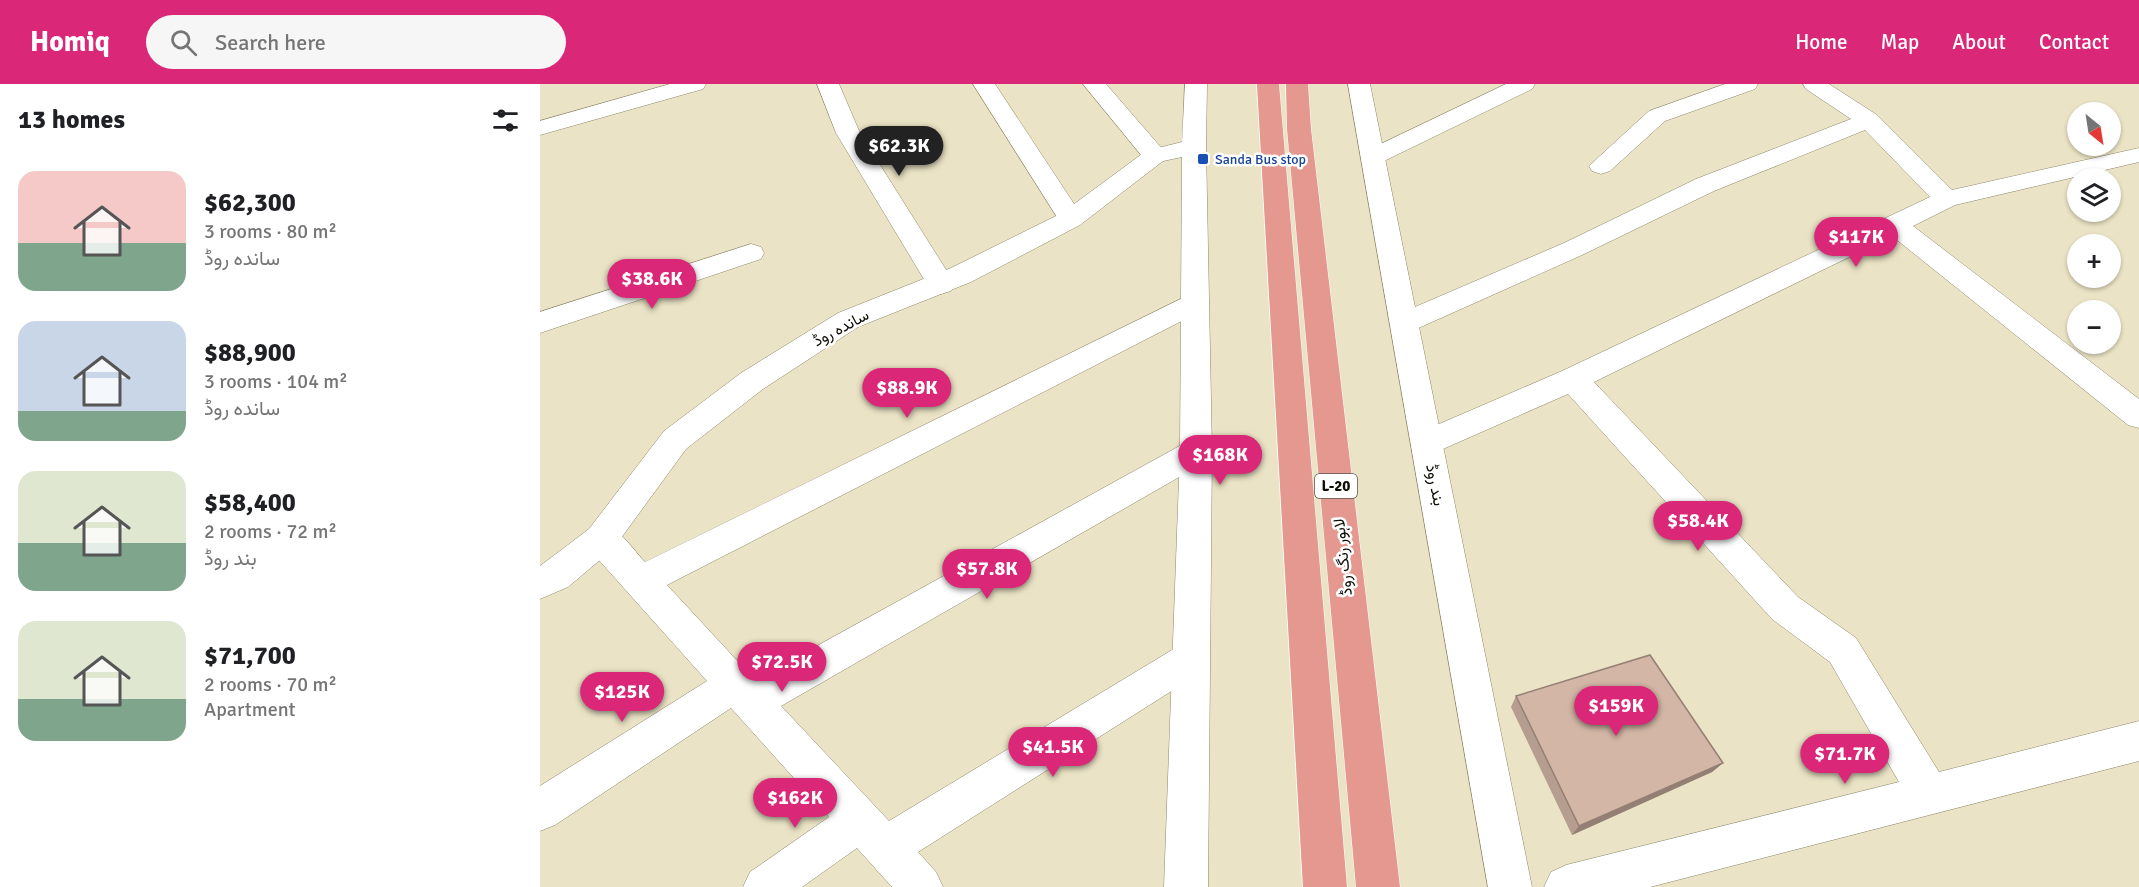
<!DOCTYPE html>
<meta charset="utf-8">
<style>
:root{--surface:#fff;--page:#f6f6f6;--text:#202124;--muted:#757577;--accent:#db2777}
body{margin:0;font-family:Signika,Vazirmatn,sans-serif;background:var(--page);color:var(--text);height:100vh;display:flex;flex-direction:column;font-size:22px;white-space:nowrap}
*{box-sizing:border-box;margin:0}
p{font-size:20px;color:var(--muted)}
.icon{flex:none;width:33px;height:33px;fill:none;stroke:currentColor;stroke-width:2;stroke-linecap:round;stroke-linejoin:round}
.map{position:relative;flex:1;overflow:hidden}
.sheet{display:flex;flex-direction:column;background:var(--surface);width:540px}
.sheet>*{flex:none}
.needle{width:39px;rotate:150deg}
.tools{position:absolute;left:1527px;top:18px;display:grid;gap:12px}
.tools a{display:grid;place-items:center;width:54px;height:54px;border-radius:50%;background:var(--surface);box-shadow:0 2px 4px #0004;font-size:30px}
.price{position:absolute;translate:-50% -51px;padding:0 14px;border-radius:21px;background:var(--accent);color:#fff;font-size:20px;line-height:39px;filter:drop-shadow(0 2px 3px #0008)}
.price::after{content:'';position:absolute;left:50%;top:36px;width:18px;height:14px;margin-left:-9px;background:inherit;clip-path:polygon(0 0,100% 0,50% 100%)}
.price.active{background:#222;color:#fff}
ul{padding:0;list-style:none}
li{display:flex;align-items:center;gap:18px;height:150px;padding:0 18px}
li span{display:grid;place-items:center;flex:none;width:168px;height:120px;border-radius:18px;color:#555}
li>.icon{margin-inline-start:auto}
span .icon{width:72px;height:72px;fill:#fffc;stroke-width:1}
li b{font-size:26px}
h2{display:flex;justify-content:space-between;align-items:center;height:72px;padding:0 18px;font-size:26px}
header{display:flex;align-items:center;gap:36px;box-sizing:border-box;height:84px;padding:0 30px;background:var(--accent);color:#fff}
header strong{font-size:28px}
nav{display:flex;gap:33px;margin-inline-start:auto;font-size:21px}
.search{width:420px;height:54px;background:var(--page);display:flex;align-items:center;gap:15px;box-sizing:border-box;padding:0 21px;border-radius:33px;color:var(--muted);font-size:22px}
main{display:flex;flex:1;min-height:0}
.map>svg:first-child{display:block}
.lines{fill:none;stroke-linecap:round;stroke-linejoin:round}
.minor-casing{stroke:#8d876c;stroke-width:1}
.tertiary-casing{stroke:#8d876c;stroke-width:1}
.secondary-casing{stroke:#8d876c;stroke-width:1}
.motorway-casing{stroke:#fff;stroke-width:1}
.minor{fill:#fff;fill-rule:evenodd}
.tertiary{fill:#fff;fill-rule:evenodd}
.secondary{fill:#fff;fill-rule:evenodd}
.motorway{fill:#e49890;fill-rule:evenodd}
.wall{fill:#b59d8f}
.shaded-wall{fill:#947f74}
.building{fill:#d3b6a6;stroke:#947f74;stroke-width:1.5}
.transit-dot{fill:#1a4fb4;stroke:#fff;stroke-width:2}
.labels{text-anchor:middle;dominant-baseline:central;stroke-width:5;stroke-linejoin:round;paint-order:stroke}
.far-transit-label{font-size:14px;fill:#164399;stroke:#fff;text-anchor:start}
.shield{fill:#fff;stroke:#57564f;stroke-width:1.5}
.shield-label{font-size:15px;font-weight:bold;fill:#0f0d04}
.street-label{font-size:16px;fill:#0f0d04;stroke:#fff}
</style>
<header>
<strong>Homiq</strong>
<div class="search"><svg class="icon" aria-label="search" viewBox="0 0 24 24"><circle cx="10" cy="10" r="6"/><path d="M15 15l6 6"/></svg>Search here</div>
<nav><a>Home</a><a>Map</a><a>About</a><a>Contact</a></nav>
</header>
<main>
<section class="sheet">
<h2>13 homes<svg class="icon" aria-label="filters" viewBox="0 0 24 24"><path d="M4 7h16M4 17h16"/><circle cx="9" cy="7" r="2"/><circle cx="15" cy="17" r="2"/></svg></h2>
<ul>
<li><span style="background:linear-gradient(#f6c9c9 60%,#7fa58c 0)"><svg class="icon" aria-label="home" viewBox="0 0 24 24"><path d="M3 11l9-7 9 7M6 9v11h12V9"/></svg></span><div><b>$62,300</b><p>3 rooms · 80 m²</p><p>ساندہ روڈ</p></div></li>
<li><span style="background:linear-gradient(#c9d6e8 75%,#7fa58c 0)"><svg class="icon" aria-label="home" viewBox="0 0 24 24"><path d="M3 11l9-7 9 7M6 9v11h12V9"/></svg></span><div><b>$88,900</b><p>3 rooms · 104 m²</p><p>ساندہ روڈ</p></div></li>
<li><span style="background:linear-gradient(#dfe7d0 60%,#7fa58c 0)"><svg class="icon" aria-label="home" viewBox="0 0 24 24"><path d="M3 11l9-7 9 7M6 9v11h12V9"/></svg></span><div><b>$58,400</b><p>2 rooms · 72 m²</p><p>بند روڈ</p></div></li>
<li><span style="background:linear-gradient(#dfe7d0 65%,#7fa58c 0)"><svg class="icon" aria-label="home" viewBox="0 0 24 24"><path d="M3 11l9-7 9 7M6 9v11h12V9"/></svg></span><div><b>$71,700</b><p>2 rooms · 70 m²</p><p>Apartment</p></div></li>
</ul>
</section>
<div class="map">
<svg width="1599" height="803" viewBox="0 0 1599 803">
<rect width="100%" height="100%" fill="#eae3c5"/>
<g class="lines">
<defs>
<g id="minor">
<polygon points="130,0 166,0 163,5 0,51 0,37"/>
<polygon points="277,0 299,0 320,49 415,200 411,207 401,210 391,207 296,49"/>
<polygon points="433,0 455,0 544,135 540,141 531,143 522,141"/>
<polygon points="966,0 995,0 992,5 842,78 833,80 824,78 821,73 824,68"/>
<polygon points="1185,0 1218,0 1215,5 1125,37 1070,87 1061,90 1052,87 1049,82 1109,27"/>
<polygon points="1263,0 1289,0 1337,31 1412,106 1599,64 1599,78 1415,121 1373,142 1599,315 1599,344 1588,341 1352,152 1054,298 1258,513 1316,554 1399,688 1599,637 1599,677 1110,803 1004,803 1011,788 1026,781 1359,698 1290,578 1232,535 1028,310 887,372 876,368 871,359 876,350 1022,287 1390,113 1325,46 1174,107 1042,171 874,246 864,249 854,246 850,239 854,232 1024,159 1156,95 1311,35 1266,5"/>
<polygon points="211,160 221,163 224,169 221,175 0,249 0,228"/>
<path d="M655,208l10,3 4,7 -4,7 -538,276 88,95 430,-237 11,-4 11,4 5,9 -5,9 -426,245 108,115 288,-174 13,-5 13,5 6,12 -6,12 -285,181 18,20 7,15h-51l-35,-39 -55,39h-59l7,-15 79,-55 -98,-109 -176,117 -15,6v-45l167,-105 -118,-132 -5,-10 5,-10c26,-10 39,15 56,33z"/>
</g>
<polygon id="tertiary" points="543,0 566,0 624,67 627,72 624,77 615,79 606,77"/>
<g id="secondary">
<polygon points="645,0 667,0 666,63 672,368 668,803 624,803 640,368 642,73 623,77 540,141 431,198 318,243 223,305 146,365 73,465 28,503 0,515 0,482 49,445 124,347 201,289 298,229 411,184 522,129 606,67 642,58"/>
<polygon points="808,0 830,0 992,803 948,803"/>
</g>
<g id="motorway">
<polygon points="717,0 739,0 807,803 763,803"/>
<polygon points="746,0 768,0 771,45 860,803 816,803 747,45"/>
</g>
</defs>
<use href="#minor" class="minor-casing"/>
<use href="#tertiary" class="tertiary-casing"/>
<use href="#secondary" class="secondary-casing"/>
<use href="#motorway" class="motorway-casing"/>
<use href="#minor" class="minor"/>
<use href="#tertiary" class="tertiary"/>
<use href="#secondary" class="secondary"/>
<use href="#motorway" class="motorway"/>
</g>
<polygon class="wall" points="976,612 1183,679 1172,688 1032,751 971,623"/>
<polygon class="shaded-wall" points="1183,679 1172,688 1032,751 1039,742"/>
<polygon class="building" points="1110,571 1183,679 1039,742 976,612"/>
<rect class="transit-dot" x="657" y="69" width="12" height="12" rx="3"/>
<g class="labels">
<g class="far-transit-label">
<text x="675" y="75">Sanda Bus stop</text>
</g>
<rect class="shield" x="775" y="390" width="42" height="24" rx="4.5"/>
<g class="shield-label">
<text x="796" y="402">L-20</text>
</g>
<g class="street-label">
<text transform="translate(301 244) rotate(-28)">ساندہ روڈ</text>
<text transform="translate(895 401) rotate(79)">بند روڈ</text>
<text transform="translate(803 473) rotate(-96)">لاہور رنگ روڈ</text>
</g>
</g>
</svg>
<div class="tools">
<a><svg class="needle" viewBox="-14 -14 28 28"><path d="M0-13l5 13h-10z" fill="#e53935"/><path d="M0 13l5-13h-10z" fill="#757577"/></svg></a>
<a><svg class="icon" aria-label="layers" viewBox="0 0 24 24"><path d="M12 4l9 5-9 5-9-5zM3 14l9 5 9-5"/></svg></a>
<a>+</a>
<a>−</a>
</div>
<b class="price active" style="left:359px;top:93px">$62.3K</b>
<b class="price" style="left:1316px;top:184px">$117K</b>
<b class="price" style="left:112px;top:226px">$38.6K</b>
<b class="price" style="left:367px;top:335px">$88.9K</b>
<b class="price" style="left:680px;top:402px">$168K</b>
<b class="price" style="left:1158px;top:468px">$58.4K</b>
<b class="price" style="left:447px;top:516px">$57.8K</b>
<b class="price" style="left:242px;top:609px">$72.5K</b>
<b class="price" style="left:82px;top:639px">$125K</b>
<b class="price" style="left:1076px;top:653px">$159K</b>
<b class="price" style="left:513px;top:694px">$41.5K</b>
<b class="price" style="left:1305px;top:701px">$71.7K</b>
<b class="price" style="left:255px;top:745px">$162K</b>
</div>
</main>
